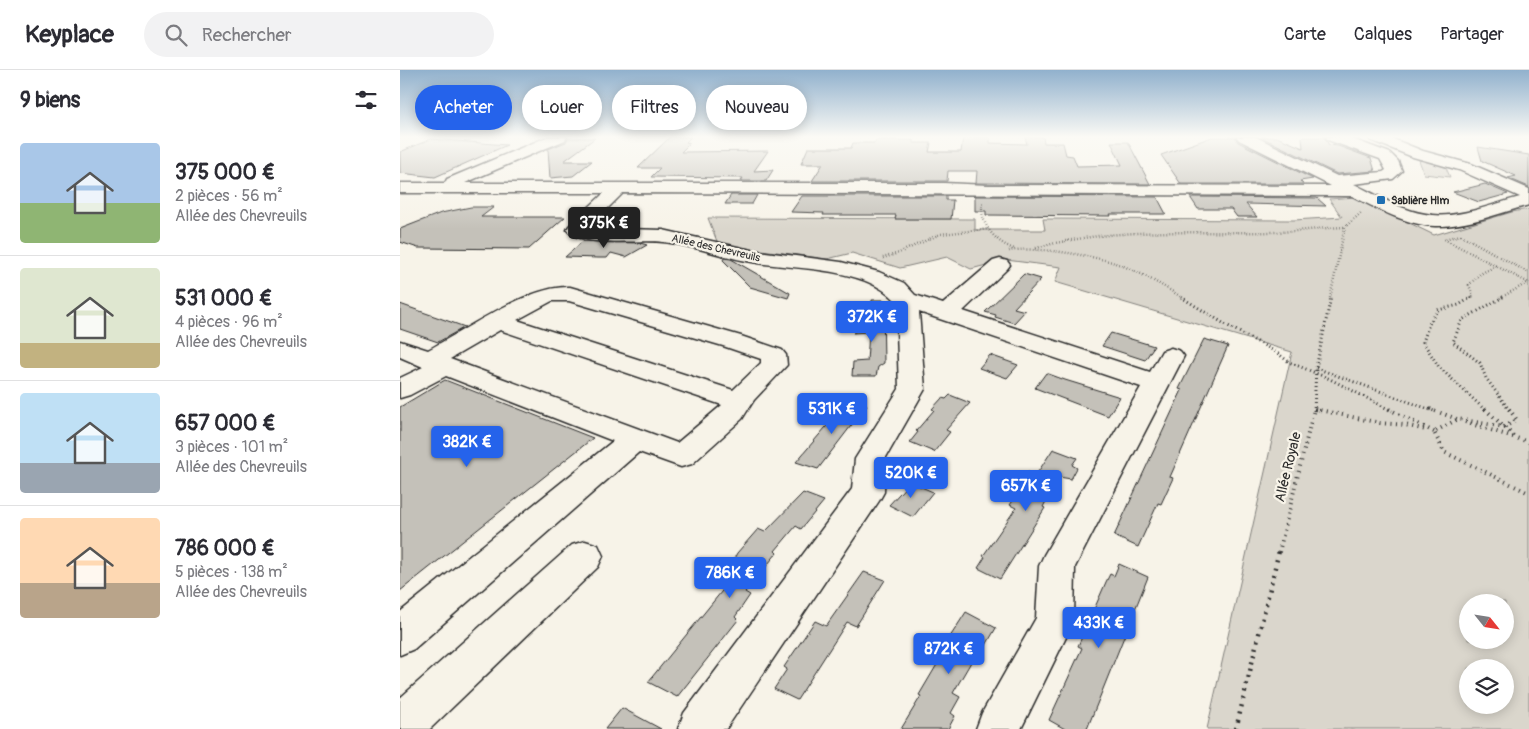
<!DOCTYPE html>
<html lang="fr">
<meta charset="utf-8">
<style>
:root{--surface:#fff;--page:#f2f2f3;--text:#2b2b33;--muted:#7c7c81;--line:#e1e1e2;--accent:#2563eb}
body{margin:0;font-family:Pangolin,sans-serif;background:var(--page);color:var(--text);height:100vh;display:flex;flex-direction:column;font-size:19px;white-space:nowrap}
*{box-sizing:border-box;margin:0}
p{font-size:16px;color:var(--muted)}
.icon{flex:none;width:28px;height:28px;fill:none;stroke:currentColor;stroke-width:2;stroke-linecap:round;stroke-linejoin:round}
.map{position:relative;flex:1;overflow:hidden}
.details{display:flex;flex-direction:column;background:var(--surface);width:400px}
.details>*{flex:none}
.banner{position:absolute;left:15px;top:15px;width:475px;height:45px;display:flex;gap:10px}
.needle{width:32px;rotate:120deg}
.buttons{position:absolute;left:1059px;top:524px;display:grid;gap:10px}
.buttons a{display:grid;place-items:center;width:55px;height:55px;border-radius:50%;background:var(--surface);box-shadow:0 2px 12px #0003;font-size:25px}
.price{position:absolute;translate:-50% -42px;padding:0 11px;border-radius:5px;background:var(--accent);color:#fff;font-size:16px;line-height:32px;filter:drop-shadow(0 1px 2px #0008)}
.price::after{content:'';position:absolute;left:50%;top:30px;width:15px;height:11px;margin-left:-8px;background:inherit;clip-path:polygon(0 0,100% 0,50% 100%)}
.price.current{background:#222;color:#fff}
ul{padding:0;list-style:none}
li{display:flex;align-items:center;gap:15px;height:125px;padding:0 20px}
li+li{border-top:1px solid var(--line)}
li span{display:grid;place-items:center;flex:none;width:140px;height:100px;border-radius:5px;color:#555}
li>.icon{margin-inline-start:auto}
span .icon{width:60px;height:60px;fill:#fffc;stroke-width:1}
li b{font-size:21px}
h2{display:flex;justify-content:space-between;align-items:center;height:60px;padding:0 20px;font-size:21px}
.tag{padding:0 18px;border-radius:22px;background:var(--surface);box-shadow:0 2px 12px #0003;font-size:18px;line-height:45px}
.tag.current{background:var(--accent);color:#fff}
header{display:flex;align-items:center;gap:30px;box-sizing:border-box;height:70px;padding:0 25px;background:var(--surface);border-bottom:1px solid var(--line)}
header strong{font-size:24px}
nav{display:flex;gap:28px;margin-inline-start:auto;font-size:18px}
.search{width:350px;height:45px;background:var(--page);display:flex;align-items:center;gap:12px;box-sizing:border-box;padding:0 18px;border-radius:28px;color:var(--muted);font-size:19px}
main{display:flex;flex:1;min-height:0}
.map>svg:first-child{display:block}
.green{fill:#dad6cc;stroke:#82807c;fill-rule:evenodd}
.building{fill:#c4c1b9;stroke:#2b2b2b}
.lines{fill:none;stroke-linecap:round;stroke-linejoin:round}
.minor-casing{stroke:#2b2b2b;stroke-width:3}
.path-far4{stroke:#2b2b2b;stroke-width:2;stroke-dasharray:0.5 2;stroke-linecap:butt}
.path-far3{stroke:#2b2b2b;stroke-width:2.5;stroke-dasharray:0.5 2.5;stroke-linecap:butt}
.path-far2{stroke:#2b2b2b;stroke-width:3;stroke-dasharray:1 3;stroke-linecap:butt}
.path-far1{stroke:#2b2b2b;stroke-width:4;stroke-dasharray:1 4.5;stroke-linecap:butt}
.path{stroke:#2b2b2b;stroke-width:4.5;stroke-dasharray:2 5.5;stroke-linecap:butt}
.minor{fill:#f7f3e8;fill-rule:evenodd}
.poi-dot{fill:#1f6fb2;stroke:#f7f3e8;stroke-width:2}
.labels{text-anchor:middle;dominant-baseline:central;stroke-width:4.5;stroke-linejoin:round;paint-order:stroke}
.far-poi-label{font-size:11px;font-weight:bold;fill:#2b2b2b;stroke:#f7f3e8;text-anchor:start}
.far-street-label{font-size:11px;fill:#2b2b2b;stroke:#f7f3e8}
.street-label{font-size:14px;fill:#2b2b2b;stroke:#f7f3e8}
</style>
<header>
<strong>Keyplace</strong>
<div class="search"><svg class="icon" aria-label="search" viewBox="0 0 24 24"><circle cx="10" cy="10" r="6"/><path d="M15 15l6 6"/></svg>Rechercher</div>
<nav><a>Carte</a><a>Calques</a><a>Partager</a></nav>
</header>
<main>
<section class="details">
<h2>9 biens<svg class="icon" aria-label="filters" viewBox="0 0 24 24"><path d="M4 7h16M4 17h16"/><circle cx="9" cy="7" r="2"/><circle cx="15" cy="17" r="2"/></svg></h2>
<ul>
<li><span style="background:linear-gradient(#a9c7e8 60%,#8fb573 0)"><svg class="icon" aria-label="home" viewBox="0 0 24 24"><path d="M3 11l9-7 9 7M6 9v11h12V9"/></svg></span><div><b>375 000 €</b><p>2 pièces · 56 m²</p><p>Allée des Chevreuils</p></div></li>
<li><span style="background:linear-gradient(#dfe7d0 75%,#c2b280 0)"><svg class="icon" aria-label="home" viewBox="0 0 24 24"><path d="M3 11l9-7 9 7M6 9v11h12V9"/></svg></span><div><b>531 000 €</b><p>4 pièces · 96 m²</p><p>Allée des Chevreuils</p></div></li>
<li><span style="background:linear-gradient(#bfe0f5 70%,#9aa5b1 0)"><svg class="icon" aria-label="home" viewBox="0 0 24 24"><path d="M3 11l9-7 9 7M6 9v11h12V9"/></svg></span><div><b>657 000 €</b><p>3 pièces · 101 m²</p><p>Allée des Chevreuils</p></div></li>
<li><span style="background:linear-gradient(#ffd9b3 65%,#b9a48a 0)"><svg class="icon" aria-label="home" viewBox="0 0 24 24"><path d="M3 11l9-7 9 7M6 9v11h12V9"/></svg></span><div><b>786 000 €</b><p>5 pièces · 138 m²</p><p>Allée des Chevreuils</p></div></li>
</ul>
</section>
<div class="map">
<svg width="1129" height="659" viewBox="0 0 1129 659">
<rect width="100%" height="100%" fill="#f7f3e8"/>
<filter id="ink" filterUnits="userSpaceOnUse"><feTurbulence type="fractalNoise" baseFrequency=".02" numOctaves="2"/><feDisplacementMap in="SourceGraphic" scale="10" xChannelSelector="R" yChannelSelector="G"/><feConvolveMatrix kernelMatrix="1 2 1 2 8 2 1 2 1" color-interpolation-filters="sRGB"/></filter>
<g filter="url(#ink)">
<g class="green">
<polygon points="1019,90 1044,93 1050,107 1024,104"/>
<path d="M956,127l78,38 78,-23 17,-3v520h-322l85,-377 -237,-70 6,-15 -55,-7 -35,9 -24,-12 -47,11 -48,-15 -25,6 -109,-15 -10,-26 267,1v11h70l-2,-11 251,1 48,-3 -13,-18zM1068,532h37v38h-37zM1068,598h37v37h-37z"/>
</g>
<g class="building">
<polygon points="270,67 291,67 286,72 290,73 281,82 368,81 354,101 373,100 366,111 341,111 343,108 251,107 260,98 238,98"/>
<polygon points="563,67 590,67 590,73 627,74 625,67 643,67 644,73 663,73 666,85 673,86 677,96 722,95 711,72 728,72 750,114 576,113 577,101 548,101 547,111 412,111 423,94 401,94 408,78 451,78 453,73 475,73 476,70 513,70 513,73 531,73 529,82 561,82"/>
<polygon points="812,67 835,67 838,72 913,109 900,111 903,114 781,114 761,85"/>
<polygon points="861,67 877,67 903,78 902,67 924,67 929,75 938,76 971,88 975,101 937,104"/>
<polygon points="168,68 195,68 164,91 192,91 173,106 150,108 148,79 166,72"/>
<polygon points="31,69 107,75 35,107 0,103 0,82"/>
<polygon points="1078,77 1129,85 1129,117 1108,108 1116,106 1082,91"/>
<polygon points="1085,114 1108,124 1079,132 1053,122"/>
<polygon points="331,125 357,125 352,134 325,134"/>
<polygon points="402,126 546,126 546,130 553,130 551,149 495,149 496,145 423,145 424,143 391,142"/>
<polygon points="575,126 757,127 766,144 710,144 711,146 586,145 586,141 575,141"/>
<polygon points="790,127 917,128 926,136 846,134 857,147 837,147 831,139 798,139"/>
<polygon points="71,137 94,137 81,147 165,147 129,179 18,178 0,172 0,159 41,143"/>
<polygon points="183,171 240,173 247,175 226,187 211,183 207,188 198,188 165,187"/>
<polygon points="324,188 331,189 390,223 388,228 350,217 323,190"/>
<polygon points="624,204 641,209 614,238 625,241 614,253 595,247 596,245 585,242"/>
<polygon points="472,230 483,230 484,293 478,297 476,306 452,306 453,292 467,291 469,262 453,263 471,248"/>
<polygon points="0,234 65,257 38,272 0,259"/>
<polygon points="711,263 754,276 745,290 702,276"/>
<polygon points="804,269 828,276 770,407 773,408 761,434 758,433 738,477 714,466 782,320 779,319"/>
<polygon points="590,285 618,295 607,308 579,298"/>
<polygon points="646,303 665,310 720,327 708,346 635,318"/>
<polygon points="45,310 193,368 0,521 0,337"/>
<polygon points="550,325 570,333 546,360 550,362 534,382 510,372 518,362 516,361 534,340 532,339 542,328 546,329"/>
<polygon points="449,330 467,335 418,399 396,392"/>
<polygon points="653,379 677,388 672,395 677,398 671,409 659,407 643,437 645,438 600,509 578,498 585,487 583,486 616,438 610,435 621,419 617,417 628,402 636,405"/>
<polygon points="510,412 533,422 513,447 489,435"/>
<polygon points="403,423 424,431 401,459 396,456 375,481 377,483 345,522 350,525 335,547 338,550 277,627 248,612 339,500 330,496 337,483 358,459 365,462"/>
<polygon points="719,494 748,507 687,659 665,659 649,650 682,578 678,576 706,512 710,504 714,506"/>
<polygon points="464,502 485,510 456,556 447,552 397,630 374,619 387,599 384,597 415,551 426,556"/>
<polygon points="566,542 596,558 582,582 578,580 553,623 560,627 551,643 555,646 548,659 501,659 521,626 519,625 542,586 539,584"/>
<polygon points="222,638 261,659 205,659"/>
</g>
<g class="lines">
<defs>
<g id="minor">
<path d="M147,67h20l-2,3 -100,43h479l44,2 343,1 -92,-46 -2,-3h19l81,39 46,-4 3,-2 -6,-11 -52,-19 -2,-3h21l43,16 8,8 4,10 -9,8 -39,5c25,12 51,29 79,31 26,3 61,-11 87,-18l-61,-27 -46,-13 -43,-17 -2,-3h20l35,14 48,13 58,25v16c-29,8 -65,22 -94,21 -29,-1 -57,-17 -83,-30l-729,-3 -35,35 75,2 88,20 90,12 38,10 25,11 11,12 28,9 50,-43 7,-2 7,2 3,4 -3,4 -44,42 187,61 12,-21 9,-3 9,3 4,5 -109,211 -1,54 -53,108h-45l6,-16 54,-95 3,-52 5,-11 97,-168 -222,-75 6,77 -40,70 -1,33 -5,9 -153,228h-48l6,-16 168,-224 3,-30 44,-70 -3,-88c-31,-35 -101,-31 -144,-39 -30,-5 -59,-17 -89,-20 -22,-3 -84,6 -96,-12l2,-4 35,-33h-204v-10h45l2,-4z"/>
<path d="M170,217l171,49 41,14 4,5 1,10 -33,35 -12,19 -50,45 -11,3 -42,-15 -225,197 -14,6v-43l213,-171 -167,-65 -36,19 -10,3v-20l23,-11 -23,-10v-16l28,9c38,-20 100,-65 142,-63zM152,231h17l154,45 38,13v4l-28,27 -216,-70zM100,260l222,75 -45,38 -227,-84z"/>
<polygon points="185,471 198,475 203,486 198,497 30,659 0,659 0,628 172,475"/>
</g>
</defs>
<use href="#minor" class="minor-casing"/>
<polyline class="path-far4" points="582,139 582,132"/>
<g class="path-far3">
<path d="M582,138c0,19 14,34 32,41"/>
<polyline points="1061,165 1044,169 1129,213"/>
<polyline points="1061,165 1129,203"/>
<path d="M636,178c78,-22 156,-14 236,-16 25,0 49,-4 73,-5"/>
<path d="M609,181c24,-5 82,4 106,12 22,7 48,23 68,35"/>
<polyline points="483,188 499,183 540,164 589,159"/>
<polyline points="930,228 945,157 962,142"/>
<polyline points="1070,228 1073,226 1069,215 1080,204 1096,196"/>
<polyline points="1100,228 1129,212"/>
</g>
<g class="path-far2">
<polyline points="781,227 828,256 876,282 889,292 930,309 992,341"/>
<polyline points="1072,227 1059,235 1038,240 1029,254 1023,272 1039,297 1086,341"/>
<polyline points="1103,227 1062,250 1053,272 1080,293 1086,308 1110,341"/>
<polyline points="916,298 1034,341"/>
<polyline points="914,339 921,341"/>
<polyline points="914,341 916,298 931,227"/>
</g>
<g class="path-far1">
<polyline points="915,339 980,353 1005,355 1026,360"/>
<polyline points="989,339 1034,362"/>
<polyline points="1030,339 1057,349"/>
<polyline points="1085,339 1116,368"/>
<polyline points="1109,339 1117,350 1104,357 1058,349 1034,362 1044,382 1129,423"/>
<polyline points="1065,352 1129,372"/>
<polyline points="879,482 914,339"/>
</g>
<polyline class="path" points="836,659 879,481"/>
<use href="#minor" class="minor"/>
</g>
</g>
<linearGradient id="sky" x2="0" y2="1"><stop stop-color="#91b1cd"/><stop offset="0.42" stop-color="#fbfaf5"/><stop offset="1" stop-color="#fbfaf5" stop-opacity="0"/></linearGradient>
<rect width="1129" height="159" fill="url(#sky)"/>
<rect class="poi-dot" x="976" y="125" width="10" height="10" rx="2.5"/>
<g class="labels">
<g class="far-poi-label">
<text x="991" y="130">Sablière Hlm</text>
</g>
<g class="far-street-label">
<text transform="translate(316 178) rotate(13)">Allée des Chevreuils</text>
</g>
<g class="street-label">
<text transform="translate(888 397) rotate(-76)">Allée Royale</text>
</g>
</g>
</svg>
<div class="buttons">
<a><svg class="needle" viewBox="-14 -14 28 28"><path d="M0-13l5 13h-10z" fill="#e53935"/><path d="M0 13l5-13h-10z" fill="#7c7c81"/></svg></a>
<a><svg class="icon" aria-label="layers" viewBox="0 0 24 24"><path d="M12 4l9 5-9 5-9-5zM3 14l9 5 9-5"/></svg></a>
</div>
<b class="price current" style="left:204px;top:179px">375K €</b>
<b class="price" style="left:472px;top:273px">372K €</b>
<b class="price" style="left:432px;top:365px">531K €</b>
<b class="price" style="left:67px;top:398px">382K €</b>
<b class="price" style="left:511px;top:429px">520K €</b>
<b class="price" style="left:626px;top:442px">657K €</b>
<b class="price" style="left:330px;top:529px">786K €</b>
<b class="price" style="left:699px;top:579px">433K €</b>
<b class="price" style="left:549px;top:605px">872K €</b>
<div class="banner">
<a class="tag current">Acheter</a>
<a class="tag">Louer</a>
<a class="tag">Filtres</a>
<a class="tag">Nouveau</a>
</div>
</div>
</main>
